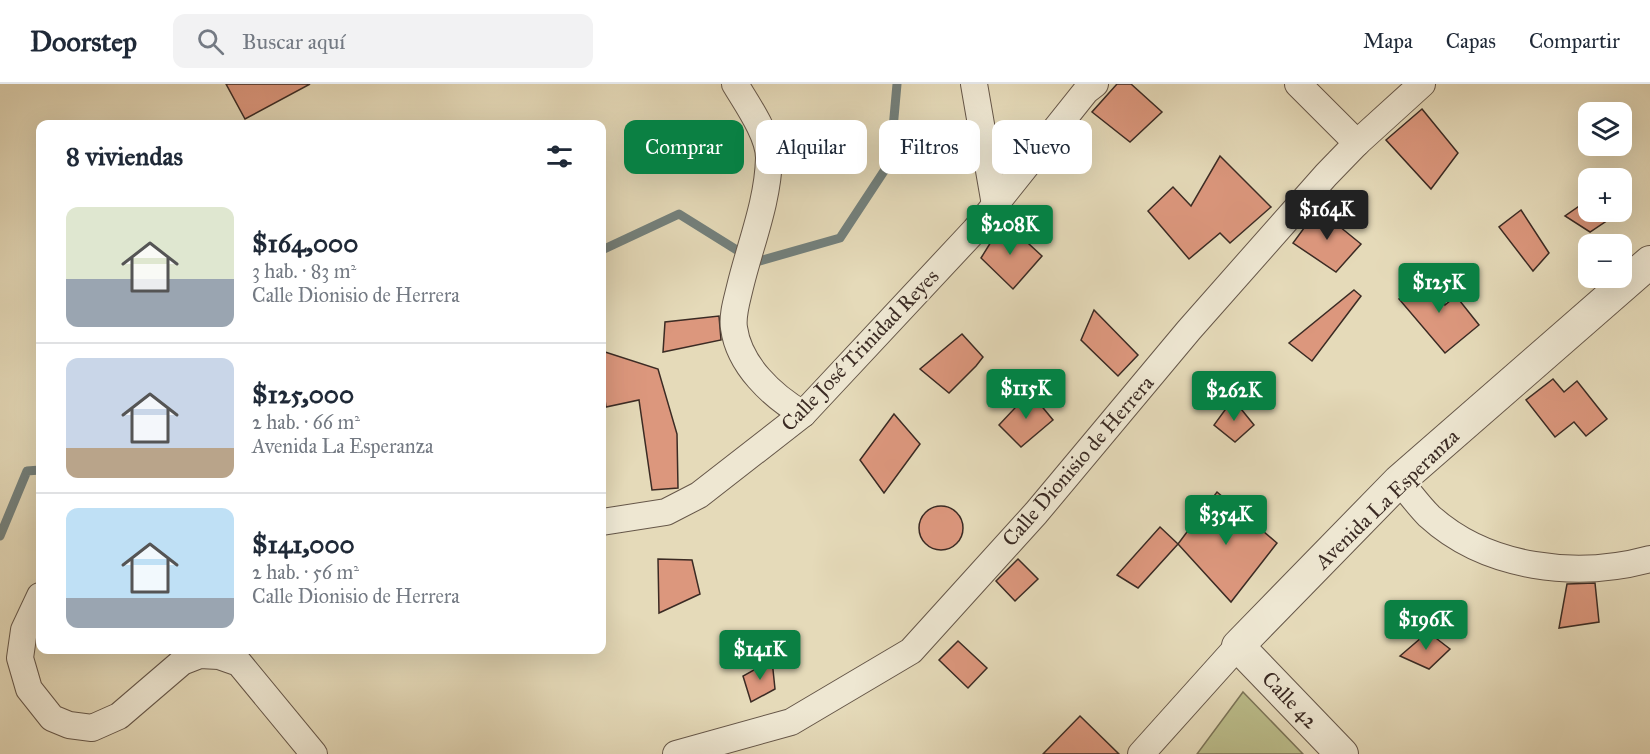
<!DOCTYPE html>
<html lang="es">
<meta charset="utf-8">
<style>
:root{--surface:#fff;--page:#f2f2f3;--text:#1f2937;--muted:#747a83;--line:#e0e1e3;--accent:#0b8043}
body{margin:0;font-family:"IM FELL Great Primer",serif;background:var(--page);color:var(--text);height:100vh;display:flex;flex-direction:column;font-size:22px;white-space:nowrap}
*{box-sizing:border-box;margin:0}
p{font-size:20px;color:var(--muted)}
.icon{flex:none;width:33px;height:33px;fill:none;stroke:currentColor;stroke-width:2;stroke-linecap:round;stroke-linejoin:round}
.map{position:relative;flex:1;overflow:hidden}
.drawer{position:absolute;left:36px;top:36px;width:570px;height:534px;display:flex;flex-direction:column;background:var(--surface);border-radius:12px;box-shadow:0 6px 24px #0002}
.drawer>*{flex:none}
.guide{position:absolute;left:624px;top:36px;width:570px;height:54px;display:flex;gap:12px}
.fabs{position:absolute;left:1578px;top:18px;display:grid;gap:12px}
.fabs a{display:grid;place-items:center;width:54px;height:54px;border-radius:12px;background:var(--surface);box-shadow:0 6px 24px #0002;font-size:30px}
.price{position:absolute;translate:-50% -51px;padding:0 14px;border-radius:6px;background:var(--accent);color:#fff;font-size:20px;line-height:39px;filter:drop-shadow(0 2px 3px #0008)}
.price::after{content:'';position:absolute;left:50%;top:36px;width:18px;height:14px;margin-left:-9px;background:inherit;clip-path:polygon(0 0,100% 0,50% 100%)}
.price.selected{background:#222;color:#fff}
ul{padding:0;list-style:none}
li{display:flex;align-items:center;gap:18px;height:150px;padding:0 30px}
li+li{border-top:2px solid var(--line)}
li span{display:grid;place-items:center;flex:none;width:168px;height:120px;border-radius:12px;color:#555}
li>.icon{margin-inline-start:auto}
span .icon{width:72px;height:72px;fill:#fffc;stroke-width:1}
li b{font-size:26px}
h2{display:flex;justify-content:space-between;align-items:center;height:72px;padding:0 30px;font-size:26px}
.chip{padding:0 21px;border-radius:12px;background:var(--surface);box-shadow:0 6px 24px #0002;font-size:21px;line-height:54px}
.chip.selected{background:var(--accent);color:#fff}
header{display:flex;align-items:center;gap:36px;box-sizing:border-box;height:84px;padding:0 30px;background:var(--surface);border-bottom:2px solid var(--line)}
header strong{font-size:28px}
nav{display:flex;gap:33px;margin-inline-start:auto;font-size:21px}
.search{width:420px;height:54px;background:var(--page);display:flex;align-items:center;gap:15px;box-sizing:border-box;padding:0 21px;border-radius:12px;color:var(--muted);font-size:22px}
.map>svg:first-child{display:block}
.green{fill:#bbbd8b;stroke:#7b7458;stroke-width:1.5}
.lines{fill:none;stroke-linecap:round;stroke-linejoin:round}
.stream{stroke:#73807c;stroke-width:9}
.building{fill:#dc977d;stroke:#3b2b24;stroke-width:1.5}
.minor-casing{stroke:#665749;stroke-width:28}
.tertiary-casing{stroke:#665749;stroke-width:34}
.minor{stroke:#eee7d2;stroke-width:26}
.tertiary{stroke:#eee7d2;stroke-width:32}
.labels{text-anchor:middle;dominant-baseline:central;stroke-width:4.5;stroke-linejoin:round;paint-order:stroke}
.street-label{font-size:21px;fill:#3b2b24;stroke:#eee7d2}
</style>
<header>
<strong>Doorstep</strong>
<div class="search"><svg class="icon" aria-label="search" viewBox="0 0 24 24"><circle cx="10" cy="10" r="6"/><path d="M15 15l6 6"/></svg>Buscar aquí</div>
<nav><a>Mapa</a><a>Capas</a><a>Compartir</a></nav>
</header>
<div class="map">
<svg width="1650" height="670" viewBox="0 0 1650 670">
<rect width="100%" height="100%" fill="#e5dab9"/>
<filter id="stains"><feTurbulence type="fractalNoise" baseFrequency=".00333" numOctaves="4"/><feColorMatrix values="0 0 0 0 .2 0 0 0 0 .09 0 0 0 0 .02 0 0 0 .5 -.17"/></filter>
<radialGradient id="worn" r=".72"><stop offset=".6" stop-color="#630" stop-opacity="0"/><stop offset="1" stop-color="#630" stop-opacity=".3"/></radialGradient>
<polygon class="green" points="1243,608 1303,670 1197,670"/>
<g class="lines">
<g class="stream">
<polyline points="602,166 679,130 756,178 840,154 890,78 897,0"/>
<polyline points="0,452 27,387 40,386"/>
</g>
</g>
<g class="building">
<polygon points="226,0 310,0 245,35"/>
<polygon points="1117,0 1131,0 1162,28 1130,58 1092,28"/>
<polygon points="1422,25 1458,69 1431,105 1386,56"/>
<polygon points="1220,72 1271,123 1230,159 1220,149 1189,175 1148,127 1173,103 1191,122"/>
<polygon points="1588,116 1588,128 1620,128 1590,148 1565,132"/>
<polygon points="1318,125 1361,160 1336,188 1293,159"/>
<polygon points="1521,126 1549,169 1533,187 1499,143"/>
<polygon points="1004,137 1042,172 1013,205 981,174"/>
<polygon points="1436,191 1445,221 1456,212 1479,241 1445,269 1399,215"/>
<polygon points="1354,206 1361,212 1312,277 1289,259"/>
<polygon points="1094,226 1138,271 1118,292 1081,256"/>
<polygon points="719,232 721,256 663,268 665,238"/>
<polygon points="962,250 983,273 976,282 949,309 920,285"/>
<polygon points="602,267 658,285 677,350 678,404 652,406 639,316 606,323 602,294"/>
<polygon points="1553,295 1564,308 1577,297 1607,335 1586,352 1574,338 1555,353 1526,316"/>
<polygon points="1030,308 1053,336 1021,363 999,341"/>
<polygon points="1233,315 1254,341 1235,358 1214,341"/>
<polygon points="894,330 920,360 884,409 860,376"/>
<polygon points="1217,408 1277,459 1231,518 1178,460"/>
<circle cx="941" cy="444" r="22"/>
<polygon points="1160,443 1178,460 1138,504 1117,491"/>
<polygon points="658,475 692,476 700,510 659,529"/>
<polygon points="1018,475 1038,495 1015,517 996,497"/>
<polygon points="1595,499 1599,538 1559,544 1567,500"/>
<polygon points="1428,548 1450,565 1429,585 1400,572"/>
<polygon points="958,557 987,584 968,604 939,576"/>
<polygon points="772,576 775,605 751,618 743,592"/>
<polygon points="1080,632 1119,670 1043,670"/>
</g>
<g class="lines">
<defs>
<g id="minor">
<path d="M735,0c12,20 34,51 34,74 -1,44 -19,87 -29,129 -3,13 -8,28 -6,41 5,37 38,68 69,86"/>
<polyline points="974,0 995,121"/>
<polyline points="1298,0 1357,59"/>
<path d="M1399,397c10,11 19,24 30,35 58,53 148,63 221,43"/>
<polyline points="602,438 666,428 699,411 803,330 975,146 1086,7 1095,0"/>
<polyline points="40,512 24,546 20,574 29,605 52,634 69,641 92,644 119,632 182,578 200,571 219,572 239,579 314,670"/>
<polyline points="676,670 791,638 911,567 1036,429 1189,246 1326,91 1357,59 1422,0"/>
<polyline points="1141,670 1238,562"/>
</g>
<polyline id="tertiary" points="1342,670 1238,562 1399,397 1650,178"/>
</defs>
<use href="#minor" class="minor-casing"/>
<use href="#tertiary" class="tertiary-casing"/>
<use href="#minor" class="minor"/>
<use href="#tertiary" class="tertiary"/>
</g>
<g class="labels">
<g class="street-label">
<text transform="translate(860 266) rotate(-46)">Calle José Trinidad Reyes</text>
<text transform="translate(1078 377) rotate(-49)">Calle Dionisio de Herrera</text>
<text transform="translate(1387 415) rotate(-44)">Avenida La Esperanza</text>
<text transform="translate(1290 616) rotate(46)">Calle 42</text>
</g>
</g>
<rect width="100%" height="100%" filter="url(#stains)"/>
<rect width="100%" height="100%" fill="url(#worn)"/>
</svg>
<div class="fabs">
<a><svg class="icon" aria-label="layers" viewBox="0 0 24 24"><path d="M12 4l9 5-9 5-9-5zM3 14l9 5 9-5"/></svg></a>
<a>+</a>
<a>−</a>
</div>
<b class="price selected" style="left:1327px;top:157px">$164K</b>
<b class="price" style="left:1010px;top:172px">$208K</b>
<b class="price" style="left:1439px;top:230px">$125K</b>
<b class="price" style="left:1026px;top:336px">$115K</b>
<b class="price" style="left:1234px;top:338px">$262K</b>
<b class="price" style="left:1226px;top:462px">$354K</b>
<b class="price" style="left:1426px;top:567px">$196K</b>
<b class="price" style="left:760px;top:597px">$141K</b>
<div class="guide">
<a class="chip selected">Comprar</a>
<a class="chip">Alquilar</a>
<a class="chip">Filtros</a>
<a class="chip">Nuevo</a>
</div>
<section class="drawer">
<h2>8 viviendas<svg class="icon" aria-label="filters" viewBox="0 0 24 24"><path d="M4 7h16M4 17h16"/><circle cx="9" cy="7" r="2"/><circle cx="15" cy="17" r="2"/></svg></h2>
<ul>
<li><span style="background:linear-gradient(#dfe7d0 60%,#9aa5b1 0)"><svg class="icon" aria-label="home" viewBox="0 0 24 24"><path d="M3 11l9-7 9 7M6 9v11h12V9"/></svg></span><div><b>$164,000</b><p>3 hab. · 83 m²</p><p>Calle Dionisio de Herrera</p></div></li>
<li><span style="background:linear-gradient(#c9d6e8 75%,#b9a48a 0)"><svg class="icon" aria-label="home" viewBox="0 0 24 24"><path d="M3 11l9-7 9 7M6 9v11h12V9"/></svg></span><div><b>$125,000</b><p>2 hab. · 66 m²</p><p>Avenida La Esperanza</p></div></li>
<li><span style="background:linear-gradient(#bfe0f5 75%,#9aa5b1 0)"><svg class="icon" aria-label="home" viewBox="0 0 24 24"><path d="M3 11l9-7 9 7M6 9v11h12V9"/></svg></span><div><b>$141,000</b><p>2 hab. · 56 m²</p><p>Calle Dionisio de Herrera</p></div></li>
</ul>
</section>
</div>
